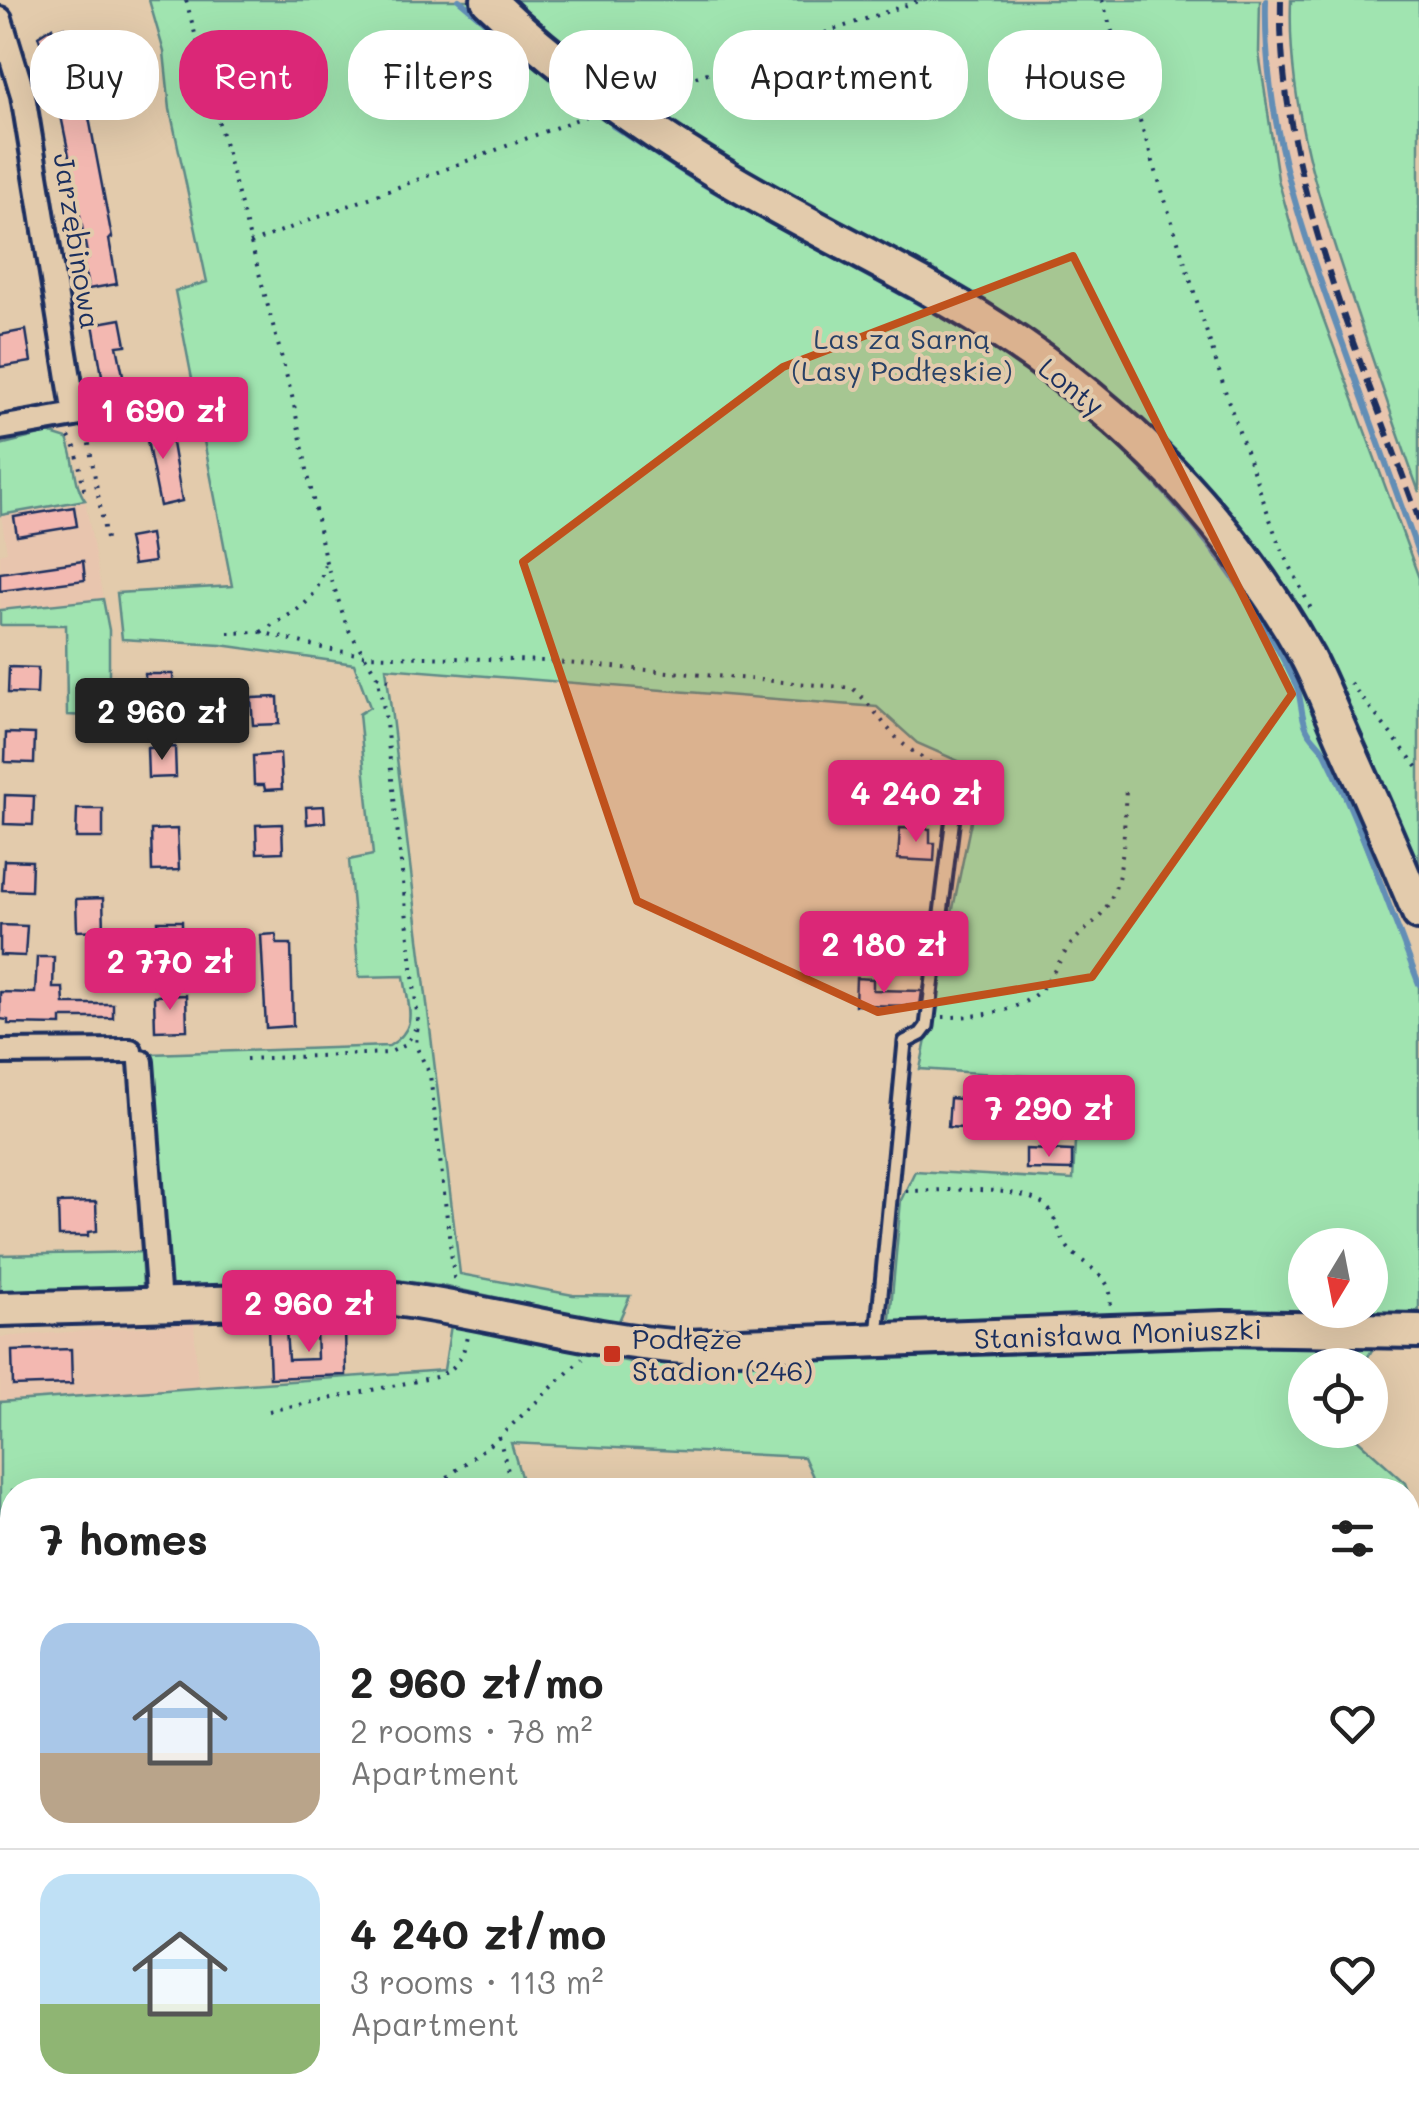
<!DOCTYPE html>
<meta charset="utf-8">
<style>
:root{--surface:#fff;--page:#f2f2f2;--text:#222;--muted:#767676;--line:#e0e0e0;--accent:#db2777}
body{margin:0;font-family:Mali,sans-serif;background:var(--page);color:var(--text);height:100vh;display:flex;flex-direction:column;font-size:38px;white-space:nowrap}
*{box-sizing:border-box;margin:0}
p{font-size:32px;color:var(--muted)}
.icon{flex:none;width:55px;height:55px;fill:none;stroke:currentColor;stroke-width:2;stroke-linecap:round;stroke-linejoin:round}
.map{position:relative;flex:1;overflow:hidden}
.side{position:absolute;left:0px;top:1478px;width:1420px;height:642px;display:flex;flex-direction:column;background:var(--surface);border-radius:40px 40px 0 0;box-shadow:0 10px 40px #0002}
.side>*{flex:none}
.top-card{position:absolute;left:30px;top:30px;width:1360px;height:90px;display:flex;gap:20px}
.needle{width:65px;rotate:190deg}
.buttons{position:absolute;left:1288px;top:1228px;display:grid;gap:20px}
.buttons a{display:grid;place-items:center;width:100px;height:100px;border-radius:50%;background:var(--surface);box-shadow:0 10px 40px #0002;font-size:50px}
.price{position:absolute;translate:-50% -85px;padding:0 22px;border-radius:10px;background:var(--accent);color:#fff;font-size:32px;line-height:65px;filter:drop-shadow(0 2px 5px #0008)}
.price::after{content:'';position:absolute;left:50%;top:60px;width:30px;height:22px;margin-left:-15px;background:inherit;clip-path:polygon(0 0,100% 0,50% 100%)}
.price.current{background:#222;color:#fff}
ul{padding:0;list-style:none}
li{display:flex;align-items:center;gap:30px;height:250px;padding:0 40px}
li+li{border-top:2px solid var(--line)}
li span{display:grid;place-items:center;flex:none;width:280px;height:200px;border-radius:30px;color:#555}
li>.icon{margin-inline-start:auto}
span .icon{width:120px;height:120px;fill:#fffc;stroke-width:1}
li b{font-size:42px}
h2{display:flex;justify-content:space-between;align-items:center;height:120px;padding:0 40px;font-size:42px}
.pill{padding:0 35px;border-radius:40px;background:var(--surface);box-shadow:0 10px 40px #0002;font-size:35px;line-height:90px}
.pill.current{background:var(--accent);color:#fff}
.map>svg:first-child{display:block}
.built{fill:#e8c5ae}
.green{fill:#a0e4b0;stroke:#5e8a87;stroke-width:2.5;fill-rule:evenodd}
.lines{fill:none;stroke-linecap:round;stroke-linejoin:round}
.stream{stroke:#628eb6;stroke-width:6}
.building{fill:#f3b8b1;stroke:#1b2f5e;stroke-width:2.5}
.lane-casing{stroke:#1b2f5e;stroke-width:19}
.street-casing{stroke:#1b2f5e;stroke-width:30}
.secondary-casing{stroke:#1b2f5e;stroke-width:40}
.path{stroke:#1b2f5e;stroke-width:4;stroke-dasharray:2.5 8;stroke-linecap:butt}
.lane{stroke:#e3cbac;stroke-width:11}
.street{stroke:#e3cbac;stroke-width:22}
.secondary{stroke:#e3cbac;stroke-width:32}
.rail{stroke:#1b2f5e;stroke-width:6;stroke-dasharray:15 8;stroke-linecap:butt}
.marked{fill:#bf511c;fill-opacity:0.2;stroke:#bf511c;stroke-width:8;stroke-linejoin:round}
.poi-dot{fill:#c8321e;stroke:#e3cbac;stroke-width:4}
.labels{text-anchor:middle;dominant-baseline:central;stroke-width:8;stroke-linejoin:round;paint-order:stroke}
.street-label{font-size:28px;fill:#1b2f5e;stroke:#e3cbac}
.park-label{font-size:28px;fill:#284166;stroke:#e3cbac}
.poi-label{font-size:28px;fill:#1b2f5e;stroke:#e3cbac;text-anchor:start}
</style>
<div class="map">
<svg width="1419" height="2119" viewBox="0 0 1419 2119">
<rect width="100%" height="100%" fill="#e3cbac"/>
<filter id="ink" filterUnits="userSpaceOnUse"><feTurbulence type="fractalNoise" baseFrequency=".01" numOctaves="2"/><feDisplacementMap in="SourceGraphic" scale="20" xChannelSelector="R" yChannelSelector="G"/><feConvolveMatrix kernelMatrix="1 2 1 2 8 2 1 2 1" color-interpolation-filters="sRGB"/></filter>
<g filter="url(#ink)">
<g class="built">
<polygon points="1260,0 1291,0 1290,25 1311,177 1419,492 1419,578 1297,247 1278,179 1259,53"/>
<polygon points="85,500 103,599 0,610 0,554 7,552 1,515"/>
<polygon points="194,1323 198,1388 0,1402 0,1337"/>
</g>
<g class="green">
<path d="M149,0h1111l-1,53 19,126 19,68 122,331v291l-24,-56 -44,-1 68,172v326l-26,5 -30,50h-58v65h42l59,53 13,33v603h-931l1,-3 -7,-8h926v-618h-589l-15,-33 -293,-14 14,47h-513v172l-12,1v-261l444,-32 7,-45 184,38h75l177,-12 14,-151 14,-29 158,9 2,-38 43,-11 5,-9 5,-20c-15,-5 -25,-4 -26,-21l-182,-12 56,-272 -11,-33 -48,-21 -40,-36 -491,-39 74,606 113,21 57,1 -12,27 -171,-36 -58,-8 -222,7 -6,-4 -10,-228 238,-8c31,-19 19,-38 15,-70l-45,1 -10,-117 24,-5 -14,-141 11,-7 -16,-43 -133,-19 -99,-6 -5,-46 115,-7 -57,-295 32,-9 -37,-173 -6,-57zM1305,1245h65v65h-65z"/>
<path d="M1291,0h128v492c-23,-63 -44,-125 -65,-188 -34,-99 -67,-198 -63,-304z"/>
<path d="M48,433l19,6c9,20 6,44 18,61l-84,15 -1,-70z"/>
<polygon points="103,599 109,630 109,717 67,715 66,625 0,625 0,610"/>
<polygon points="141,1252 143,1287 0,1291 0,1255"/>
<polygon points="0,2105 52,2114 60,2108 248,2108 255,2119 46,2119 0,2113"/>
</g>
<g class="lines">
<g class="stream">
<polyline points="459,0 573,96"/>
<path d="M1266,0c-3,112 30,214 68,319 28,79 57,157 85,236"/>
<path d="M613,126c32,20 63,42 95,61 100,59 206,108 303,171 114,74 227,204 285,327 6,13 4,30 11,44 4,9 13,15 18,24 37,74 64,154 94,231"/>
</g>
</g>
<g class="building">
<polygon points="52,27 53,31 64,27 73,54 63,57 75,88 83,86 112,238 109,239 117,284 88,289 83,260 88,259 67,145 50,62 48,63 38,36"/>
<polygon points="121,319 126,345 117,346 128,399 107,404 93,324"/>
<polygon points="26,330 31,362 0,367 0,335"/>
<polygon points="168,420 182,501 160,506 144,425"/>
<polygon points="74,507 77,526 17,536 14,517"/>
<polygon points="150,534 154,562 133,565 128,538"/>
<polygon points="83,561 85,580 0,591 0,573"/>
<polygon points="9,667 38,668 37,694 8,693"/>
<polygon points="145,674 173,674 174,702 146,703"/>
<polygon points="278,697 279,724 253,725 251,698"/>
<polygon points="209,705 209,724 194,724 194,706"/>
<polygon points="6,733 35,734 34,763 5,762"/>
<polygon points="175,747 176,777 148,778 147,748"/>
<polygon points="280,754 282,789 265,790 264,785 254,785 253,756"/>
<polygon points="890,770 931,777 931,782 945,784 943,800 902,796 903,788 887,785"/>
<polygon points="5,795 34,796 33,825 4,824"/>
<polygon points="324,806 325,822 307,824 306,807"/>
<polygon points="77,809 103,809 103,838 76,838"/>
<polygon points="282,824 283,852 257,853 256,825"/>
<polygon points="900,828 930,829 930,843 935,843 934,861 898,859"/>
<polygon points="177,829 179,870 152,871 151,830"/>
<polygon points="4,860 32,861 31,891 2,890"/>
<polygon points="103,898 104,930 77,931 76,899"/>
<polygon points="158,921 182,921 182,933 218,932 219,960 186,959 187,950 159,950"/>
<polygon points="0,925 27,926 25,956 0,955"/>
<polygon points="276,934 277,944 291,944 293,1026 266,1028 261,935"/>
<polygon points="37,957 54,957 53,988 63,988 64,1004 113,1004 113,1018 61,1018 61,1025 8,1024 8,1020 0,1019 0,992 35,993"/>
<polygon points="856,978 873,979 873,990 922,991 920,1006 855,1005"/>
<polygon points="186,995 187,1030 155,1031 154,996"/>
<polygon points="950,1098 981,1101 978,1129 948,1127"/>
<polygon points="1026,1149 1072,1151 1072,1170 1026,1169"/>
<polygon points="96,1202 97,1231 88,1232 88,1236 59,1236 58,1203"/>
<polygon points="345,1327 346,1375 270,1378 268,1330 286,1329 288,1360 317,1359 316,1328"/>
<polygon points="71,1349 72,1384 13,1386 12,1351"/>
</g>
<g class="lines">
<defs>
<g id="lane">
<polyline points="877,1336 905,1042 921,1034 927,1026 955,801"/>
<polyline points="0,1679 12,1679"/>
<polyline points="0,1739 12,1748"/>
</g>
<g id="street">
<polyline points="0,19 23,95 75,415 0,428"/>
<polyline points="0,1052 130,1051"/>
<polyline points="141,1062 159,1304"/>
</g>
<g id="secondary">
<path d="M488,0c70,67 147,122 229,172 90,55 187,98 276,155 130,83 240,195 314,330 14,27 25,56 37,83 26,57 51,115 75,173"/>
<path d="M0,1309l387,-11c101,12 197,43 299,49l537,-19 196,3"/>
</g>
</defs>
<use href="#lane" class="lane-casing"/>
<use href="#street" class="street-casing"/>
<use href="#secondary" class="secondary-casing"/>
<g class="path">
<polyline points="186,0 293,400 325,559 347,627 377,676 385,714 418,1022 416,1046 430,1075 454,1277 459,1281"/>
<polyline points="1102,0 1229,403 1277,539 1313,613"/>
<polyline points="646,94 921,0"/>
<polyline points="250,243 586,116"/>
<polyline points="87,433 106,539 99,541"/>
<polyline points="69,437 76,449 84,489 89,490"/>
<path d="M261,632c33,-22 56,-25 64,-69"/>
<path d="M228,633l33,-1 65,17 38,6 180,6 308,27c20,16 31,38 50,55 17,15 40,23 52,42"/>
<polyline points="377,676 389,680"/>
<polyline points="1350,683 1419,769"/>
<path d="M943,1017c32,0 77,-3 100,-30 10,-12 16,-26 25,-39 10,-14 27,-24 37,-39 22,-33 18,-81 21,-120"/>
<polyline points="246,1059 388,1053 406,1045 415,1029"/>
<path d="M906,1191c36,0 106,-7 137,13 16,11 14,37 32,51 19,16 40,25 35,53"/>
<path d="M269,1411l167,-34c21,-8 27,-19 31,-41"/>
<polyline points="499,1437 513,1490"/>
<polyline points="431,1490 499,1437 582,1359"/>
<polyline points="0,1656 12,1656"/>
<polyline points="1408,1744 1419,1754"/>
<polyline points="4,1845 7,1884"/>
<polyline points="0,1916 12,1910"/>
<polyline points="0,2059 12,2055"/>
<polyline points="0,2101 12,2104"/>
<polyline points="32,2108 61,2113 81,2108"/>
<polyline points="88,2119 95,2108"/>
<polyline points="475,2119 481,2108"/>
</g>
<use href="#lane" class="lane"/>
<use href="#street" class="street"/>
<use href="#secondary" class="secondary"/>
<path class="rail" d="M1281,0c-4,176 80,357 138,520"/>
</g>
</g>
<path class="marked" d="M1073,256l219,438 -200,283 -214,35 -241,-111 -114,-339 260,-195z"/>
<rect class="poi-dot" x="602" y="1344" width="20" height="20" rx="5"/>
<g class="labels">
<g class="street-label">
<text transform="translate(78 241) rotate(81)">Jarzębinowa</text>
<text transform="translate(1072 386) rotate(38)">Lonty</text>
<text transform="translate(1118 1333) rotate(-2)">Stanisława Moniuszki</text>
</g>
<g class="park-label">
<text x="902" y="338">Las za Sarną<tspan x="902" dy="32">(Lasy Podłęskie)</tspan></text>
</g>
<g class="poi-label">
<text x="632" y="1338">Podłęże<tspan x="632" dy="32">Stadion (246)</tspan></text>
</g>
</g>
</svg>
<div class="buttons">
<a><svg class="needle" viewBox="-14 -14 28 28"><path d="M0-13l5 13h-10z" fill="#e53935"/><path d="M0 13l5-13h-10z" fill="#767676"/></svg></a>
<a><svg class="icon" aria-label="locate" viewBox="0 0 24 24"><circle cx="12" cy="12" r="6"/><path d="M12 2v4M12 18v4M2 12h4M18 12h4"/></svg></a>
</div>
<b class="price" style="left:163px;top:462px">1 690 zł</b>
<b class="price current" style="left:162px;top:763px">2 960 zł</b>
<b class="price" style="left:916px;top:845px">4 240 zł</b>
<b class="price" style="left:884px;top:996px">2 180 zł</b>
<b class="price" style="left:170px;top:1013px">2 770 zł</b>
<b class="price" style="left:1049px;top:1160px">7 290 zł</b>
<b class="price" style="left:309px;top:1355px">2 960 zł</b>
<div class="top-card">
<a class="pill">Buy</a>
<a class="pill current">Rent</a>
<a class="pill">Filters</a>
<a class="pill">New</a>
<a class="pill">Apartment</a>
<a class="pill">House</a>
</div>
<section class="side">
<h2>7 homes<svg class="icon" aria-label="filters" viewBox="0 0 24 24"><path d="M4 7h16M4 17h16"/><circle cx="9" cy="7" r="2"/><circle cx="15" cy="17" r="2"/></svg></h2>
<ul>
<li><span style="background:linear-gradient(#a9c7e8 65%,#b9a48a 0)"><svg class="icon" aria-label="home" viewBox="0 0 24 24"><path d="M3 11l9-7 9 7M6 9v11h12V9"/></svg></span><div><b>2 960 zł/mo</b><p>2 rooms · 78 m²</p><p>Apartment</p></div><svg class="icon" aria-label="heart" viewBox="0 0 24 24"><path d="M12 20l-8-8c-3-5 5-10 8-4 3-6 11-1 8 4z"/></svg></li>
<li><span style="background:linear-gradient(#bfe0f5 65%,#8fb573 0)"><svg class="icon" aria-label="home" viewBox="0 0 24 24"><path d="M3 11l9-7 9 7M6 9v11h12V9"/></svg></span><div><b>4 240 zł/mo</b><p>3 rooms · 113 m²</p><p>Apartment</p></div><svg class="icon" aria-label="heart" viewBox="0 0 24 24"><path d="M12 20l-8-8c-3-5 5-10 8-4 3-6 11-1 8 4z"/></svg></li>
</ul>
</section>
</div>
